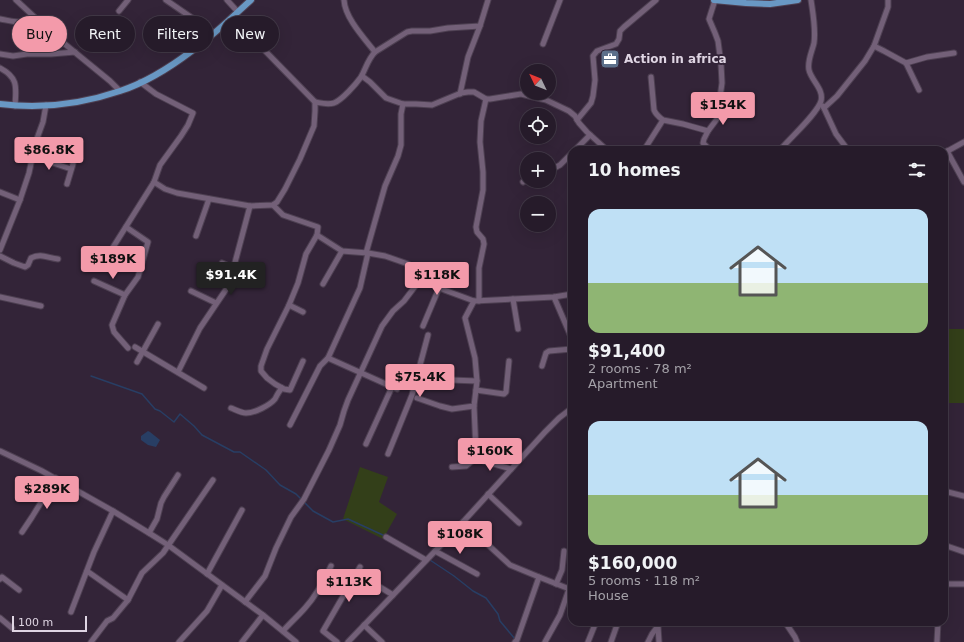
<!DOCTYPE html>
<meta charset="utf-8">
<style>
:root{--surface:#261b2a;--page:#2e2432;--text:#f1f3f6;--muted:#a4a1a8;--line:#423947;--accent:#f39aaa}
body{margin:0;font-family:"DejaVu Sans",sans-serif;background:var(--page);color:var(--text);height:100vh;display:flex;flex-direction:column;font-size:15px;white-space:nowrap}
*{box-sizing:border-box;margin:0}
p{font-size:13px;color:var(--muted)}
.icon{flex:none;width:22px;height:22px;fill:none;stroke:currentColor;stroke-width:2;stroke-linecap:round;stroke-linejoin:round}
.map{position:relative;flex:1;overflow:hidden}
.details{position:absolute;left:568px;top:146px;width:380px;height:480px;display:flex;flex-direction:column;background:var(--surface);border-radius:12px;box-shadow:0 4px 16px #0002,0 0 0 1px var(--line)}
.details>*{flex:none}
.banner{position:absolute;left:12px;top:16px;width:380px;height:36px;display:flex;gap:8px}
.needle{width:26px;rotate:313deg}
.buttons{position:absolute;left:520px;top:64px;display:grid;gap:8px}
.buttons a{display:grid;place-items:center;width:36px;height:36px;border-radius:50%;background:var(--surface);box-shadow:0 4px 16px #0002,0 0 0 1px var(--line);font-size:20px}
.scale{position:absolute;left:12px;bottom:10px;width:75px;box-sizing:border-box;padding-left:4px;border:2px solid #dfd5e3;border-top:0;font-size:11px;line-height:14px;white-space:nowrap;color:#dfd5e3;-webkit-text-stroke:3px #332438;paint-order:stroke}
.price{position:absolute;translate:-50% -34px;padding:0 9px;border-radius:4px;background:var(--accent);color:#111;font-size:13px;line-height:26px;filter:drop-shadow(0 1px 2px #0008)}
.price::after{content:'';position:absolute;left:50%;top:24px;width:12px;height:9px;margin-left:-6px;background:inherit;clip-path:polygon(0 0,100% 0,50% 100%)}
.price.current{background:#222;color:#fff}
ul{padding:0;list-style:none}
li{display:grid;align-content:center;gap:8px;height:212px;padding:0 20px}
li span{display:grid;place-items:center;height:124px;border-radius:12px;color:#555}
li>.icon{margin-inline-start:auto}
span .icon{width:72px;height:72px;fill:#fffc;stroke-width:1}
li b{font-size:17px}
h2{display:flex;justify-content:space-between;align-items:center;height:48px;padding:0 20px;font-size:17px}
.chip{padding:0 14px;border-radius:18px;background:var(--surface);box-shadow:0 4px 16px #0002,0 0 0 1px var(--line);font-size:14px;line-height:36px}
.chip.current{background:var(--accent);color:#111}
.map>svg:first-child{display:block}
.green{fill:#333f19}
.water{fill:#283e64}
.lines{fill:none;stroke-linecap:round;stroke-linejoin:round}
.stream{stroke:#283e64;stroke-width:1.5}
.minor-casing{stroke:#4e4052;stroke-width:7}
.major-casing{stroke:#4e4052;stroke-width:8}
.minor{stroke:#736078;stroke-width:5}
.major{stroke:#6998c4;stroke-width:6}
.labels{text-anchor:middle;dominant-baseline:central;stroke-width:4;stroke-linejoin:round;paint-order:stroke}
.poi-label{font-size:12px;font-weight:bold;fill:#dfd5e3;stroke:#332438;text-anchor:start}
</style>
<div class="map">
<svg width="964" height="642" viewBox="0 0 964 642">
<rect width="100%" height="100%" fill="#332438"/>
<g class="green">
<polygon points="946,329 964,329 964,403 944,403 944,371"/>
<polygon points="360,467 388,477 379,502 397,514 383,539 343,519"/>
</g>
<polygon class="water" points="148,431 150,432 160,440 156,447 148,445 141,440 141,436"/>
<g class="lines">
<g class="stream">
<polyline points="91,376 142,394 155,409 160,411 174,422 180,414 194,426 202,435 234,452 240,452 266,470 280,485 296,494 313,511 333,522 348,519 385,536"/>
<polyline points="430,560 454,576 473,591 486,598 498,614 500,621 515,639"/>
</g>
<defs>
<g id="minor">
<polyline points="16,0 55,36 110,81 120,91"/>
<polyline points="166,0 214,33"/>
<polyline points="227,0 238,12"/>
<path d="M344,0c1,18 20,38 31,52"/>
<polyline points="119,11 128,0"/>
<path d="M0,19c12,2 27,6 38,2"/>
<polyline points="543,44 560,0"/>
<polyline points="874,46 884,51 906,63 919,90"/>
<polyline points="0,54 13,56 27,54 51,54 75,52"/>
<polyline points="906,63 927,57 954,53"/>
<path d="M0,68c19,10 16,20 15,38"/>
<polyline points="362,76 370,82 386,98 403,104 416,104 432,105 461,93 468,92 474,92 486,99 490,99 521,94 546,100 569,111 575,116 579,123 587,132 607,150"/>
<path d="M651,77l3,33c2,5 5,7 9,10l20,4 25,7 9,-12 5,-36 -1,-19 -3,-23 -3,-8 -6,-14 6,-19"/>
<polyline points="460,94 468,57 480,26"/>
<path d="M315,102c6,1 12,3 19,1 8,-3 22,-19 27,-26 5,-9 7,-18 14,-25l32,-20 5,-1h18l18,-3 32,-2 8,-26"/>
<polyline points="823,106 836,134 848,150"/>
<polyline points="824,108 837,96 865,61 874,46 888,7 888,0"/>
<polyline points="577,120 591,103 593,96 595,80 593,56 597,51 616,44 619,39 620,31 624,27 656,0"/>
<polyline points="708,131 704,139 703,143 710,150"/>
<polyline points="575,150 590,135"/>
<polyline points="644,150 663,120"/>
<path d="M780,150c10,-12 37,-36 41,-49 3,-12 -10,-21 -12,-31 -2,-9 3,-18 5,-27 2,-14 -1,-29 -3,-43"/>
<polyline points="947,151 964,182"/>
<polyline points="944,153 964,142"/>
<polyline points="32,156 71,169"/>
<polyline points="549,171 560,165 572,153"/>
<polyline points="154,182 165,189 177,193 250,206 273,205 277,202 285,189 300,159 314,126 315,111 315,102 232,17"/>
<polyline points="523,182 527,180"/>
<polyline points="67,184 73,164"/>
<polyline points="0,192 20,200"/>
<polyline points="273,205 283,215 318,227 317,235 306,254 298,283 289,305 267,349 261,366 261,371 267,378 275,384 284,389 290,390 303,361"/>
<polyline points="126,227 148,242 138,277 125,295 112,325 114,332 128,348"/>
<polyline points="317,235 342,251 368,253 385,256 408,264 439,288 474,301 554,297 572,294"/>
<polyline points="196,236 209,199"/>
<polyline points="0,250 20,200 29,173 35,144 43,122 46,105"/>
<polyline points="366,253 385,186 398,156 401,145 401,114 403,104"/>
<path d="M0,256l14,7 11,4 3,-2 3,-7c10,-5 17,0 27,1"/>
<polyline points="222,263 233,268"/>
<polyline points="100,268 154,182 160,165 181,136 188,125 193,113 156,94 140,82"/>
<polyline points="94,281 125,295"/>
<polyline points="323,284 342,251"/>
<polyline points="191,291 216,303"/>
<polyline points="0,297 41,306"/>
<polyline points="554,297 572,339"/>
<polyline points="513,299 518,329"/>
<polyline points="479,301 479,268 484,244 483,239 477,232 476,227 483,190 483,172 480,142 481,121 486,99"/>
<polyline points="289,305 303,312"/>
<polyline points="423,326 439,288"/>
<polyline points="135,347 204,388"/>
<polyline points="328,358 397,389"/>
<polyline points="137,362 158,324"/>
<polyline points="542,366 546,353 549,351 572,349"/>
<polyline points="178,372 200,328 229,285 250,206"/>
<polyline points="451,380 477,381"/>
<polyline points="476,390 504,394 506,392 509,361"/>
<polyline points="417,398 440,406 452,409 474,406 477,381 475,358 465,318 474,301"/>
<path d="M231,408c5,2 11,5 15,5 9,0 24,-8 29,-14 2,-4 4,-8 7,-11"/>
<polyline points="290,425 320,366 328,358 360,288 368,253"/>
<polyline points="366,444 392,387"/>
<polyline points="0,451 42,471 113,511 149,533 168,545 263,615 296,642"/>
<polyline points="388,454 412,395 428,335"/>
<polyline points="473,458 511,469"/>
<polyline points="452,467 466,466 472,461 476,452 474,406"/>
<polyline points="944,491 964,496"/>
<polyline points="488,494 519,523"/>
<polyline points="463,522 510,565 539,577 572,590"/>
<polyline points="22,532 32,517 56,478"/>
<polyline points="149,533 157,519 161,503 164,497 178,475"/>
<polyline points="386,537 426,560"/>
<polyline points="944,545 964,552"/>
<polyline points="435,551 477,574"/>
<polyline points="87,571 128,600"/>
<polyline points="207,574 242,510"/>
<polyline points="0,579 2,577 19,590"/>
<polyline points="370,581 393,595"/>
<polyline points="556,584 562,570 564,551"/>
<polyline points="944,584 964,584"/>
<polyline points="245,602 265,576 276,548 291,517 304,499 329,450 340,425 344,411 348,400 382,326 393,311 404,301 423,276"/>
<polyline points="71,612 94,552 113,511"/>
<polyline points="0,618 12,628"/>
<polyline points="659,622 658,626 659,642"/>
<polyline points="785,622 795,637 797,642"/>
<polyline points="364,625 382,642"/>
<path d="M283,631c7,-8 15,-15 22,-23 11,-12 19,-27 26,-42"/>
<polyline points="91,642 107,621 113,618 128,600 142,573 163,553 213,480"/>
<polyline points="179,642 207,611 222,585"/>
<polyline points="242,642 263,615"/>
<polyline points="337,642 323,631 360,567"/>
<polyline points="348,642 463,522 545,432 559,418 572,408"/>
<polyline points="515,642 517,640 539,577"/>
<polyline points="545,642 560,615 569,589"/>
<polyline points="588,642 596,622"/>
<polyline points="611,642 618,622"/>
<polyline points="648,642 652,634 658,626"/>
<polyline points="937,642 938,622"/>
</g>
<g id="major">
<polyline points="714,0 746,3 770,4 798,0"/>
<path d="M0,104c40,5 82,0 120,-13 25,-8 52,-25 73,-41 21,-15 39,-33 58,-50"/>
</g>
</defs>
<use href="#minor" class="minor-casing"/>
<use href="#major" class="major-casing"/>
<use href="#minor" class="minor"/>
<use href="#major" class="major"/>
</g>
<defs>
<symbol id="office-square" viewBox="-11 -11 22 22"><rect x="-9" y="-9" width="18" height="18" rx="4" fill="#5c6f8a" stroke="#332438"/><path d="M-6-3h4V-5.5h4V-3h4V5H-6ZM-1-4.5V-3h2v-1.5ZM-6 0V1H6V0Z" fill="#fff"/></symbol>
</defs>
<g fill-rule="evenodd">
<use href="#office-square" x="599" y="48" width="22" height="22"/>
</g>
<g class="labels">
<g class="poi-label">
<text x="624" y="59">Action in africa</text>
</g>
</g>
</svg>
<div class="buttons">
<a><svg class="needle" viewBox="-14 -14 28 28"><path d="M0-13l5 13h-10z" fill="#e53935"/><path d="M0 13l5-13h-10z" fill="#a4a1a8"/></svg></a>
<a><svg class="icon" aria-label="locate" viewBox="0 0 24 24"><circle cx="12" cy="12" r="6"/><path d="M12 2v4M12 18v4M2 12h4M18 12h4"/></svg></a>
<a>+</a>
<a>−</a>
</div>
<div class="scale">100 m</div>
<b class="price" style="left:723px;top:126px">$154K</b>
<b class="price" style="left:49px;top:171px">$86.8K</b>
<b class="price" style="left:113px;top:280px">$189K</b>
<b class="price current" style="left:231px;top:296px">$91.4K</b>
<b class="price" style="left:437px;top:296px">$118K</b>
<b class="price" style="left:420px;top:398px">$75.4K</b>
<b class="price" style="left:490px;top:472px">$160K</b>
<b class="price" style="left:47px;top:510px">$289K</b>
<b class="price" style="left:460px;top:555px">$108K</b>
<b class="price" style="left:349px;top:603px">$113K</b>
<div class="banner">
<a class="chip current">Buy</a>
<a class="chip">Rent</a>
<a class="chip">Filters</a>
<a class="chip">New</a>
</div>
<section class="details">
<h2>10 homes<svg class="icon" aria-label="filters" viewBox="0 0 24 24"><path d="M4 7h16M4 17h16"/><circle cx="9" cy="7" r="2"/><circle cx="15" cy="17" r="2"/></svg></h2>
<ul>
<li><span style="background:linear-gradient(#bfe0f5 60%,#8fb573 0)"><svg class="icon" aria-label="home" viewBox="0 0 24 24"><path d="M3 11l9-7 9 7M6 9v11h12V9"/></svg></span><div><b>$91,400</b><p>2 rooms · 78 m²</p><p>Apartment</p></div></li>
<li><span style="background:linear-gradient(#bfe0f5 60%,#8fb573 0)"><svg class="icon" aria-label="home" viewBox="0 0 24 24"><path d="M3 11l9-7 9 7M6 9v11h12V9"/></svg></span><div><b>$160,000</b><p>5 rooms · 118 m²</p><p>House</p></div></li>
</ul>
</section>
</div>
